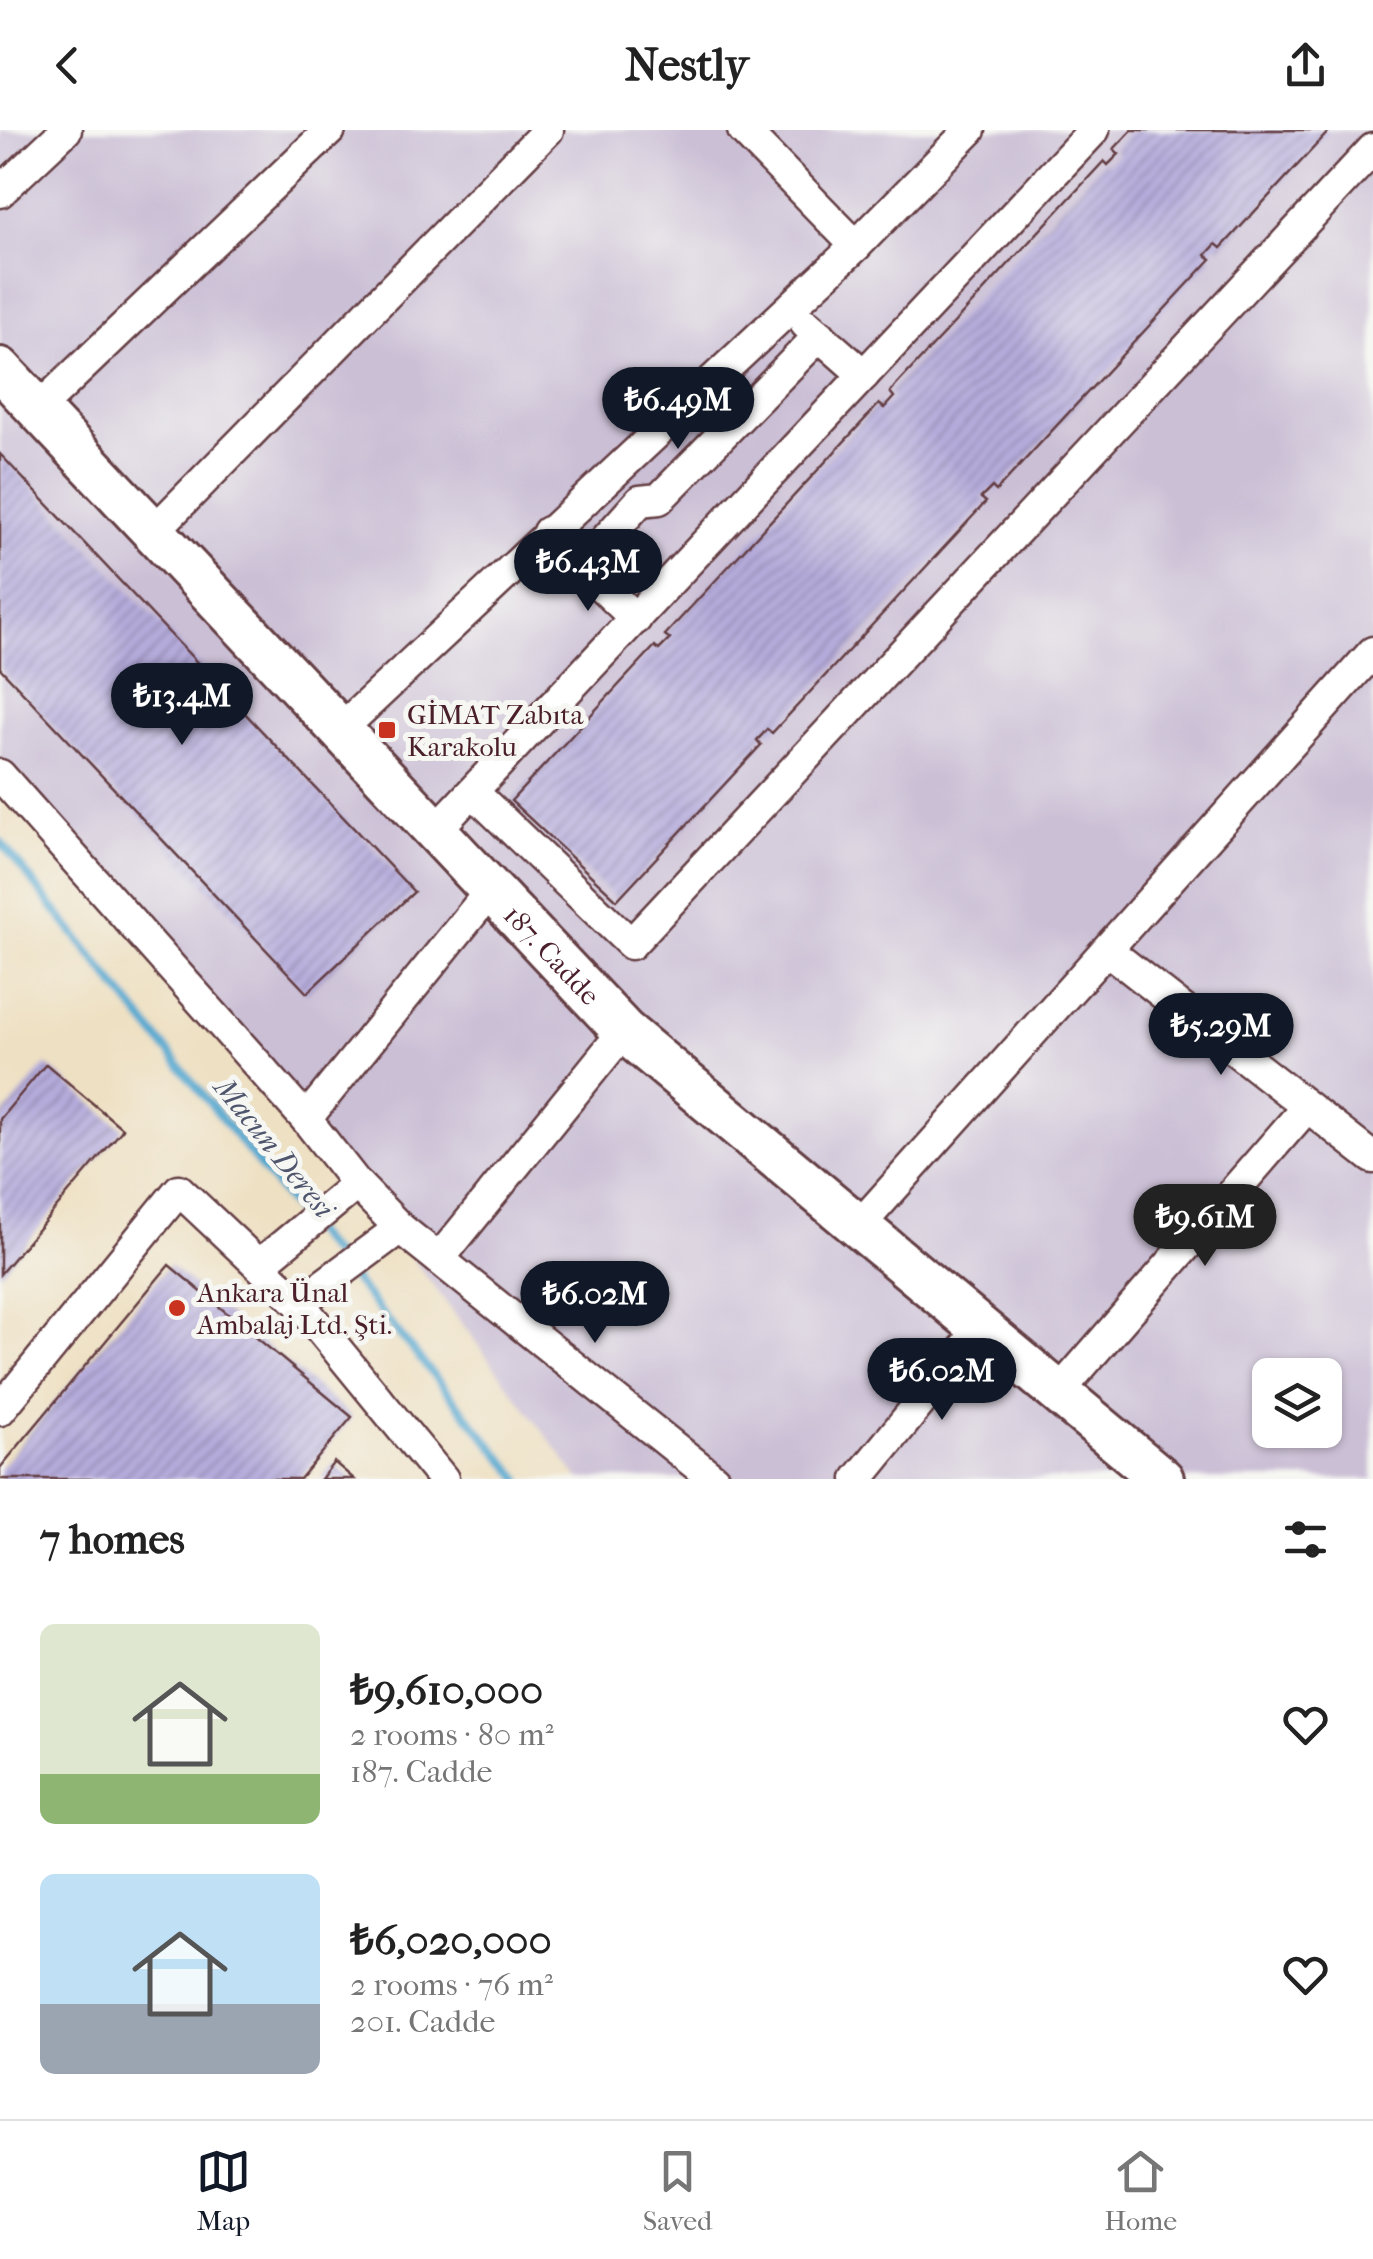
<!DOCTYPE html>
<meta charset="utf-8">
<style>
:root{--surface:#fff;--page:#f2f2f2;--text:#222;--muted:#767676;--line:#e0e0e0;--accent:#111827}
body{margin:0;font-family:"IM FELL French Canon",serif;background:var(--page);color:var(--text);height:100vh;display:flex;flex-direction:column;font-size:38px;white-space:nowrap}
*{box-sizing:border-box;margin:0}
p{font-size:32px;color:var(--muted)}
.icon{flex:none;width:55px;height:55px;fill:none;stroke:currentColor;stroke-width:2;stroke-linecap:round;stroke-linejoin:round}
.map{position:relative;height:1349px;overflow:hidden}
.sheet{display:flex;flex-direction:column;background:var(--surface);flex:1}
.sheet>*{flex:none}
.tools{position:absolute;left:1252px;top:1228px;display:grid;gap:20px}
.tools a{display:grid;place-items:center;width:90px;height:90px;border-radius:15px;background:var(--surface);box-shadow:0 2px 8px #0004;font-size:50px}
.price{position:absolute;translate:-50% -85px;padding:0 22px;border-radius:35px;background:var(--accent);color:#fff;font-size:32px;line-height:65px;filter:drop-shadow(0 2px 5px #0008)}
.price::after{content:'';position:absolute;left:50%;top:60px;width:30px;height:22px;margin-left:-15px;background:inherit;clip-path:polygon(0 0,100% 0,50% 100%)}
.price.current{background:#222;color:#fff}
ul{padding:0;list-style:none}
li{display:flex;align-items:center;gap:30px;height:250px;padding:0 40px}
li span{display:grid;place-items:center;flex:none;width:280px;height:200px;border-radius:15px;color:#555}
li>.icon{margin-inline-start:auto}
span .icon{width:120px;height:120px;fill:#fffc;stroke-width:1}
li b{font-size:42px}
h2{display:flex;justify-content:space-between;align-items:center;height:120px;padding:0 40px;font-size:42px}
header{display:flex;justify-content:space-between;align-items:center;height:130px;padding:0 40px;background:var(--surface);font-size:45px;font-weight:700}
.menu{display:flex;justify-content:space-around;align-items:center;height:140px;border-top:2px solid var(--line);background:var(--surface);font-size:28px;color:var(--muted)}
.menu a{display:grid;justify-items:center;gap:5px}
.menu .current{color:var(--accent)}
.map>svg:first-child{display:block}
.industrial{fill:#cbbfd5;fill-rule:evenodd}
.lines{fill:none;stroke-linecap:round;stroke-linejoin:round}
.stream{stroke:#53a7cf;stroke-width:8}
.building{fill:url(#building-hatch)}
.minor-casing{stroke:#633c42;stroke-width:35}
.secondary-casing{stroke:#633c42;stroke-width:48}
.minor{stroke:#fff;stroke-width:30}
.secondary{stroke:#fff;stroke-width:42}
.poi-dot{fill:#c8321e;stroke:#f6f6f2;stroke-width:4}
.labels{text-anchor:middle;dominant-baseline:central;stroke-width:10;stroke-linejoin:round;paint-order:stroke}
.poi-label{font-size:28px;fill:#4a1f2b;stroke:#f6f6f2;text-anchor:start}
.street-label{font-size:28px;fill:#4a1f2b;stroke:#f6f6f2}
.water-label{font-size:30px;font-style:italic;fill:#4e556d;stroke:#f6f6f2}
</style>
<header><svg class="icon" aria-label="back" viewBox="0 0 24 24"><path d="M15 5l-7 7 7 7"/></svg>Nestly<svg class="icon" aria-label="share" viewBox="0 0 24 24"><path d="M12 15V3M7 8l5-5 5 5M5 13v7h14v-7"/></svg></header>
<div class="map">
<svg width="1373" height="1349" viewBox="0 0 1373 1349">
<defs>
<pattern id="building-hatch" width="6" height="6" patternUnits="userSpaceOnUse" patternTransform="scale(2.5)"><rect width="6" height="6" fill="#b5acdc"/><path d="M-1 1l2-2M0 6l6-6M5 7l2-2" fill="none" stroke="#958bb3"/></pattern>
</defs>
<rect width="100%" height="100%" fill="#f6f6f2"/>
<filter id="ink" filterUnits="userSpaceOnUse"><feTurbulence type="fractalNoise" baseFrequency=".01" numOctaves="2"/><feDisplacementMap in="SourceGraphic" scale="20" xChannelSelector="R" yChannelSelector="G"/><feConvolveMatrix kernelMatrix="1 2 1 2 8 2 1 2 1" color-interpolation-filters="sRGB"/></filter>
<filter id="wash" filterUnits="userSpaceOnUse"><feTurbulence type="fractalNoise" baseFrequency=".0048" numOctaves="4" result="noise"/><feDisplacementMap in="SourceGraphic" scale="40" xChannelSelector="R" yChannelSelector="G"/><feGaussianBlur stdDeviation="2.25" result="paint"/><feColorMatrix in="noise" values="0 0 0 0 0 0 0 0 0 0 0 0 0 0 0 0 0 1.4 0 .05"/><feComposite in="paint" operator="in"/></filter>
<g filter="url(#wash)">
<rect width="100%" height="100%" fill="#eee0c2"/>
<path class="industrial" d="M0,0h1373v1349h-794l-246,-326 -333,-389zM1270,1245h55v55h-55z"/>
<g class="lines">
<g class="stream">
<polyline points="0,711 303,1090"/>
<polyline points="312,1101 339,1132"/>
<polyline points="348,1143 520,1349"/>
</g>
</g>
<g id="blocks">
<g class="building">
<polygon points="1132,0 1330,0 1221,118 1216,114 1206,125 1211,129 996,361 992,357 981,368 986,372 772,603 767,599 762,605 757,610 761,615 617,770 511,671 655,516 659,520 670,509 665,505 879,274 884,278 894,267 890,262 1104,31 1108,35 1119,24 1114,19"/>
<polygon points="0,324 414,762 307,863 0,538"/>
<polygon points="46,934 123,999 0,1144 0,989"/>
<polygon points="169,1135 352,1287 300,1349 0,1349 0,1338"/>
<polygon points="334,1332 354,1349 321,1349"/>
</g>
</g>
</g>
<g filter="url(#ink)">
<use href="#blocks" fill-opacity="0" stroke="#633c42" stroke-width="2.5"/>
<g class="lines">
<defs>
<g id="minor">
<polyline points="743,0 856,116"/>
<polyline points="0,62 66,0"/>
<polyline points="806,194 864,245"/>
<polyline points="38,279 330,0"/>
<polyline points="154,401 548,0"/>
<polyline points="548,402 581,437 640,371 659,369 820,205"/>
<polyline points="581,437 636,489"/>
<polyline points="341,599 856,116 970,0"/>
<polyline points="0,645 306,989 357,1054 400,1098 714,1349"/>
<polyline points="473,662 631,814 1373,19"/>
<polyline points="436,700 1094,0"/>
<polyline points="1107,820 1373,1028"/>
<polyline points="306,989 492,759"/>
<polyline points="859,1096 1373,522"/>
<polyline points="439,1129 624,901"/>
<polyline points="259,1135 357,1054"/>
<polyline points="299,1173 400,1098"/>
<polyline points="1058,1263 1307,977"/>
<polyline points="0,1280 179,1060 299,1173 443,1349"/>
<polyline points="858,1349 981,1198"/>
</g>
<g id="secondary">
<path id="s1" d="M0,239l624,662 538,448"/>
</g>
</defs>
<use href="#minor" class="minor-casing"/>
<use href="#secondary" class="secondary-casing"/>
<use href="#minor" class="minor"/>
<use href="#secondary" class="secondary"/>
</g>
</g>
<g class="poi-dot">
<rect x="377" y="590" width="20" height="20" rx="5"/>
<circle cx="177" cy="1178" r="10"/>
</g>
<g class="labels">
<g class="poi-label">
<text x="407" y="584">GİMAT Zabıta<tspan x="407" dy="32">Karakolu</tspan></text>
<text x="197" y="1162">Ankara Ünal<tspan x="197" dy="32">Ambalaj Ltd. Şti.</tspan></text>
</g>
<g class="street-label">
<text stroke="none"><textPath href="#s1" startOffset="805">187. Cadde</textPath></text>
</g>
<g class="water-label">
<text transform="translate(274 1018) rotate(51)">Macun Deresi</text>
</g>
</g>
</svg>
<div class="tools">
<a><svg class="icon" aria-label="layers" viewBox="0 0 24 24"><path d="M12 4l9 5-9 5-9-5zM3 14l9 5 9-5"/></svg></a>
</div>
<b class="price" style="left:678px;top:322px">₺6.49M</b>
<b class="price" style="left:588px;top:484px">₺6.43M</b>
<b class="price" style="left:182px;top:618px">₺13.4M</b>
<b class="price" style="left:1221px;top:948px">₺5.29M</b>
<b class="price current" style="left:1205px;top:1139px">₺9.61M</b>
<b class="price" style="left:595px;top:1216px">₺6.02M</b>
<b class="price" style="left:942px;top:1293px">₺6.02M</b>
</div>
<section class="sheet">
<h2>7 homes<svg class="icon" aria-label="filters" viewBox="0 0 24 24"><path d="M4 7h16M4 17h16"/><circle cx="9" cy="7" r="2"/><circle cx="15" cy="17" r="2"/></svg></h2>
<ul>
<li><span style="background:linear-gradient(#dfe7d0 75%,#8fb573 0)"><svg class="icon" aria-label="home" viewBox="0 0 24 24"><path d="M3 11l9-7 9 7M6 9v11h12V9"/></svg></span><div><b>₺9,610,000</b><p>2 rooms · 80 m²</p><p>187. Cadde</p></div><svg class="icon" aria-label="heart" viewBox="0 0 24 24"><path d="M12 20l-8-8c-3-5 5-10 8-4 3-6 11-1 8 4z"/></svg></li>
<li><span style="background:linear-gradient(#bfe0f5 65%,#9aa5b1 0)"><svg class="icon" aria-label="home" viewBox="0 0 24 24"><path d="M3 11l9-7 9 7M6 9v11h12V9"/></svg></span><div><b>₺6,020,000</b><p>2 rooms · 76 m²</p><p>201. Cadde</p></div><svg class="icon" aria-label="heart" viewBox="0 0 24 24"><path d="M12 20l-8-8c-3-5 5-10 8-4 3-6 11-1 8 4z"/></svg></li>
</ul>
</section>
<nav class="menu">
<a class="current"><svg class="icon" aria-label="map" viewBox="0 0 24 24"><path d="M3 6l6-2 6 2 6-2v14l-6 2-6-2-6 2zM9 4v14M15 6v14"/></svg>Map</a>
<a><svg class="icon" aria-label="saved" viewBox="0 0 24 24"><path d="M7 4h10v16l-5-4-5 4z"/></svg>Saved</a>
<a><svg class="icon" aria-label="home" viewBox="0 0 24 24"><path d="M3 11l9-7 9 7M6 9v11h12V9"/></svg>Home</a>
</nav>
